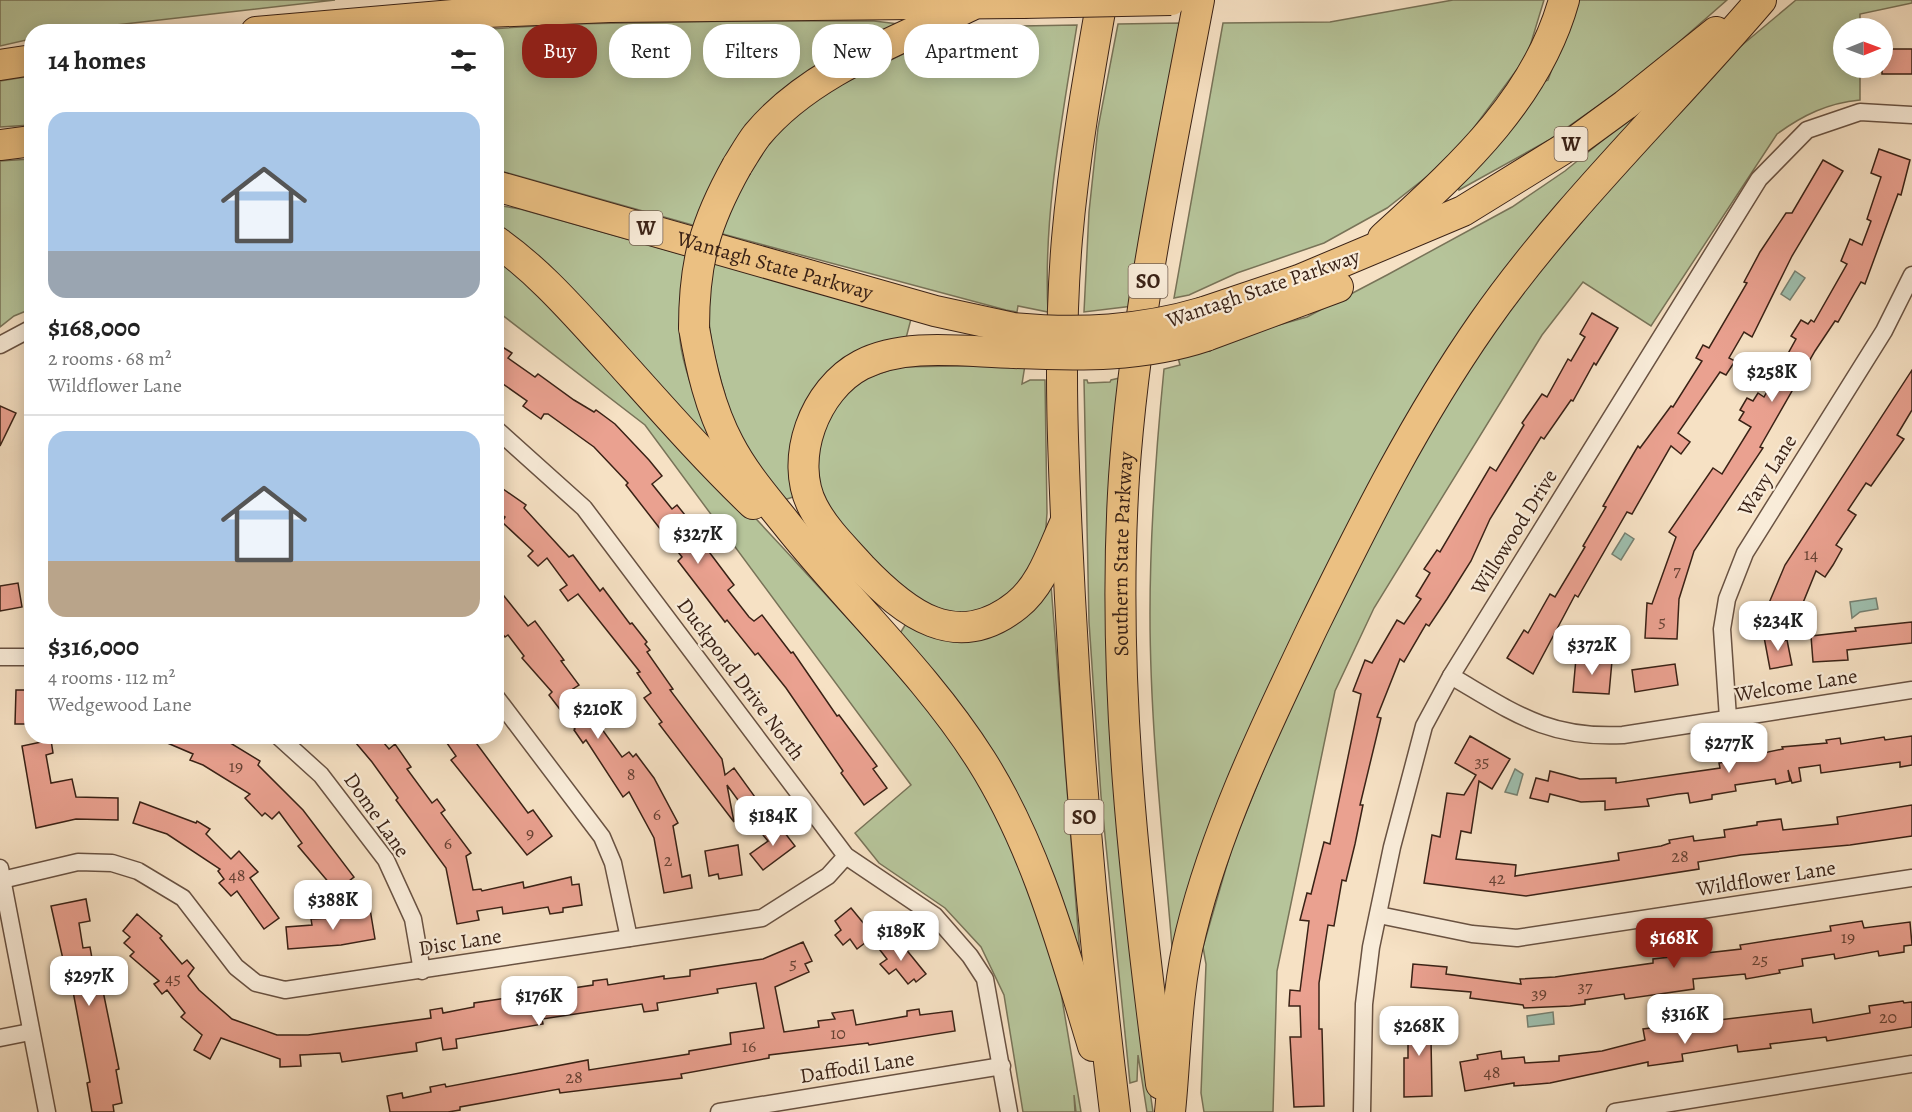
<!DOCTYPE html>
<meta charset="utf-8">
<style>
:root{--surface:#fff;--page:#f2f2f2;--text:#222;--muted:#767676;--line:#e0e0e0;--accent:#8f2418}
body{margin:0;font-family:Alegreya,serif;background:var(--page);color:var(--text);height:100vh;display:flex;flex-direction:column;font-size:22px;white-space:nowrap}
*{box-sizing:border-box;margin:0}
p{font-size:20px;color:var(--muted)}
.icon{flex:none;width:33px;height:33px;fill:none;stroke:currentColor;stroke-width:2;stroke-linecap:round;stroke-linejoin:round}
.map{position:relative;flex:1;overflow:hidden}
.panel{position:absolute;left:24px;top:24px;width:480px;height:720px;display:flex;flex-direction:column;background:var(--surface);border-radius:24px;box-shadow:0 3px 15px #0003}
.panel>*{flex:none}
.top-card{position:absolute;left:522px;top:24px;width:570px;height:54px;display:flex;gap:12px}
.needle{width:39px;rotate:89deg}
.fabs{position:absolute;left:1833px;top:18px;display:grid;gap:12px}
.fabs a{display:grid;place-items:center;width:60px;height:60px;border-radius:50%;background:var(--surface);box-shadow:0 3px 15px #0003;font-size:30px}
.price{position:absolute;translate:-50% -51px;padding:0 14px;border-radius:12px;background:#fff;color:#222;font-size:20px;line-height:39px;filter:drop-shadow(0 2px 3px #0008)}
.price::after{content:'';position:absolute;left:50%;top:36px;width:18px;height:14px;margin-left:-9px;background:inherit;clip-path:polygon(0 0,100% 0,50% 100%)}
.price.on{background:var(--accent);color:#fff}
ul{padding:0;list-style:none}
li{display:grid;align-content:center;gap:12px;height:318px;padding:0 24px}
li+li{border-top:2px solid var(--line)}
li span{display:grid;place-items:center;height:186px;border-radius:18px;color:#555}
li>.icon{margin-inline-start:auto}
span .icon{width:108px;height:108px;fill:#fffc;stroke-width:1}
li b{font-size:26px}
h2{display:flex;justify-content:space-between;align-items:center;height:72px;padding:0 24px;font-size:26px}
.tag{padding:0 21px;border-radius:24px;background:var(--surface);box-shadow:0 3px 15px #0003;font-size:21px;line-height:54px}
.tag.on{background:var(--accent);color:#fff}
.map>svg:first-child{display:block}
.green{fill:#b6c49a;stroke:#787358;stroke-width:1.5}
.water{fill:#9ebead;stroke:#768071;stroke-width:1.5}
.building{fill:#eaa190;stroke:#3a2216;stroke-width:1.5}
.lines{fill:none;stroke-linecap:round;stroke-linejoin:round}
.street-casing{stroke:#695242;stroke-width:19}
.highway-casing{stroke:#3a2216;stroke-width:32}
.street{stroke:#f9ecd9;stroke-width:16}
.highway{stroke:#ebc082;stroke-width:30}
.highway-bridge-casing{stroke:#3a2216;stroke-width:32;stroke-linecap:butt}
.highway-bridge{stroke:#ebc082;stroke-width:30}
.labels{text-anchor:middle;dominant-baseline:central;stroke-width:4.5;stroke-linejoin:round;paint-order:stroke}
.number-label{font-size:18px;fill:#664234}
.shield{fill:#f9ecd9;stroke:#735f50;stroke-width:1.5}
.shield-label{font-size:20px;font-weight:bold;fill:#3a2216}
.street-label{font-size:21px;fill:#3a2216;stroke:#f9ecd9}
</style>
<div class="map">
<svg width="1912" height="1112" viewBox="0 0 1912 1112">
<rect width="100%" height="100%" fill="#f6e1c4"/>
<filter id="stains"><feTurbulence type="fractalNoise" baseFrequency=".00333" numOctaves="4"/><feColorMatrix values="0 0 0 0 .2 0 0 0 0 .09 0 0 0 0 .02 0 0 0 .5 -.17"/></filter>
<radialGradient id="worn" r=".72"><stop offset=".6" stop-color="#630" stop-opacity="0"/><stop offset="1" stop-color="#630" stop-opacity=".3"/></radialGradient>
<g class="green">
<polygon points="0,0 335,0 63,31 32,32 31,39 0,46"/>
<polygon points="1453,0 1544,0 1527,56 1453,156 1387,208 1324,243 1237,273 1189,295 1174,298 1223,23 1330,22"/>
<polygon points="1577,0 1727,0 1638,78 1549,140 1459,190 1457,180 1531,88 1548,80"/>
<path d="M1796,0h116v3l-52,11v14h-16v40h16v32c-32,3 -57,15 -83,34l-126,192 -68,-44 -41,53 -168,273 -39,83 -58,280 -4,141h-69l-3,-19 5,-129 -3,-17 30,-103 67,-163 111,-224 84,-132 80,-105 160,-169z"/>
<polygon points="743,21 874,21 907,25 789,86 696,226 497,170 496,32 443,32 569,24"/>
<polygon points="1181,23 1133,306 1084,312 1089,212 1098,128 1118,24"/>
<path d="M1077,25c-15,94 -34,191 -29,287l-30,-6 -1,6 -11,-2 -287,-77 23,-51 37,-52 42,-36 86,-42 114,-26z"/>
<polygon points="31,76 31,125 0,127 0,81"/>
<path d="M1652,100l-216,271 -257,580 -7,-4 -2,-24c-9,-103 -20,-206 -20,-309 0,-82 6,-164 14,-245l16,-4 -3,-11 130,-37 80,-42 125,-68 53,-36z"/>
<polygon points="31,159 31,309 14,316 0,327 0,161"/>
<path d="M496,205l24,4 168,47c-5,28 -10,56 -8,84 4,38 25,76 38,111l-221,-224z"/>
<polygon points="496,250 565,313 784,549 904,680 972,767 1020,853 1058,975 1081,1112 1076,1112 1074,1095 1075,1112 1023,1112 1004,995 981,947 945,908 879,863 855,833 911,785 645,425 497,311"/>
<path d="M711,261l200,58 -6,23 -74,30 -32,123 -18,6 -38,-50 -25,-53 7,-3c-15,-50 -21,-81 -14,-134z"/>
<polygon points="1025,365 1022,384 1030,380 1045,380 1047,513 1044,553 1020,590 963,618 928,611 826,515 812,460 821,417 849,384 899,367"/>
<polygon points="1124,377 1145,1057 1153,1112 1147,1112 1138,1055 1137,1081 1130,1083 1101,796 1089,622 1084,380 1087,380 1088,383 1110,382 1111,380"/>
<polygon points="1051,585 1080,955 899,635 907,622 951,636"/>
</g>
<g class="water">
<polygon points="1795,271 1805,278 1790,300 1781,294"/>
<polygon points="1625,533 1634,539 1621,560 1612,554"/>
<polygon points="1876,598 1878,609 1860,612 1852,618 1850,602"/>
<polygon points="1515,769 1523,774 1517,795 1505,792"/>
<polygon points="1553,1012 1554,1024 1528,1027 1527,1016"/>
</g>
<g class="building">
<rect x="1882" y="49" width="30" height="25"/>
<polygon points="1879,149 1910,160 1901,195 1898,194 1865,284 1861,282 1838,322 1835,321 1815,351 1760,447 1763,448 1694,551 1679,599 1677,639 1645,638 1647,603 1652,604 1676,537 1669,532 1713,468 1722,474 1751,427 1739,420 1744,412 1740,410 1747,398 1753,401 1758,393 1764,397 1796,339 1791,336 1801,320 1808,324 1811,320 1814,322 1847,264 1841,261 1850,239 1862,245 1871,221 1867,219 1881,177 1871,173"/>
<polygon points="1823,160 1843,171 1792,256 1752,337 1744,332 1729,358 1735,361 1726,375 1720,372 1678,433 1690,442 1681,454 1671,446 1632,514 1627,512 1578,597 1575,595 1533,674 1507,658 1524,630 1528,633 1550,594 1555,597 1585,547 1583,546 1606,507 1603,506 1625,468 1638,446 1640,448 1671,406 1673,407 1702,361 1696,358 1703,345 1709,348 1747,283 1744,282 1760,252 1786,213 1792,213"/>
<polygon points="1592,313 1618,328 1596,365 1594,363 1573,401 1571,400 1544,439 1541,437 1513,482 1490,519 1471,561 1447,599 1429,626 1426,624 1404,662 1400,659 1377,717 1381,718 1360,805 1363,805 1355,844 1346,881 1342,880 1334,926 1328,925 1319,983 1319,1029 1322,1029 1324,1106 1294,1107 1290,1037 1301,1037 1300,1006 1289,1006 1290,990 1300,991 1309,921 1300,920 1307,893 1311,894 1324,842 1330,844 1361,694 1353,691 1365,660 1372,663 1397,620 1404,624 1421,599 1416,596 1430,573 1424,569 1437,550 1440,552 1490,467 1496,471 1524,425 1522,423 1542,394 1547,397 1568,359 1571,361 1585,337 1580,334"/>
<polygon points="496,343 512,353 508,358 535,377 538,374 574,400 594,412 596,410 615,424 649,460 662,476 652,484 672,509 677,505 697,530 694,532 734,585 728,590 749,617 754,621 762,615 791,653 793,652 837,716 839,715 877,766 873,769 887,788 864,805 841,773 843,771 786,688 758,653 755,655 727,620 725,622 678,561 682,557 626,485 628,483 594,447 548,414 544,414 541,419 523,406 527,401 496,379"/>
<polygon points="1912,370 1912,410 1897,435 1904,439 1871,486 1866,483 1848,510 1856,515 1836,545 1842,549 1833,565 1825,577 1816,571 1798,615 1769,603 1785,565"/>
<polygon points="0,406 16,413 0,446"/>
<polygon points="496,484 526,505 524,508 569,557 573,555 600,591 603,588 630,624 632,623 647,642 645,644 650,650 647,652 673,689 670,690 722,759 725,775 734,768 755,797 743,807 727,785 734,822 659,724 662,722 644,698 651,693 637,673 640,672 578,594 568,601 560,590 567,585 547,558 538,566 528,556 533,551 502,522 505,517 496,511"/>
<polygon points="18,583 22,607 0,611 0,586"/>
<polygon points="496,586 528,626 535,621 564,660 561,661 579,685 573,689 622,757 629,752 633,757 636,754 654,778 678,823 673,826 682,877 690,875 692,888 664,893 654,838 629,792 623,797 586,740 583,743 574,730 575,729 549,695 552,692 522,658 524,656 508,635 505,637 496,626"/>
<polygon points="1912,622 1912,643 1847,650 1848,660 1813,662 1811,636 1856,631 1855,628"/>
<polygon points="1781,634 1783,641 1787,640 1792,665 1770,669 1764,637"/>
<polygon points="1576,658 1612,661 1609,694 1573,692"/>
<polygon points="1675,664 1678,685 1635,692 1632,670"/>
<polygon points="16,690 32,690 32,724 15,724"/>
<polygon points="151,736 219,736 260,761 258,765 303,810 354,877 336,891 298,846 302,843 279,812 272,819 265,813 262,816 245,798 250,794 203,765 190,760 193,754"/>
<polygon points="350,736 378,736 389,749 395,744 411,767 407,769 432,803 437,799 445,810 441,813 471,853 466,856 473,890 481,889 482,891 523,882 524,888 571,877 572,885 579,884 582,905 563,908 563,912 550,914 548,907 503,914 502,907 477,911 479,920 457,924 446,868 396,800 398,798 372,762"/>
<polygon points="442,736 471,736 528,813 533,810 552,836 527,855 451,760 456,756"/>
<polygon points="1470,736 1510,759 1492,789 1479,781 1471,833 1461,831 1456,859 1516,865 1515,876 1619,860 1618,853 1661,846 1670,843 1669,840 1693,836 1694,841 1725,837 1724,830 1757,825 1757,822 1781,819 1783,830 1838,824 1837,817 1912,805 1912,836 1850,845 1741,855 1698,862 1699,869 1526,896 1424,883 1432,835 1440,837 1447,793 1464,795 1476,775 1455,763"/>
<polygon points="1912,736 1912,765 1900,767 1900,762 1821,773 1820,765 1799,768 1801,781 1792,783 1788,770 1790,781 1776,784 1775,779 1735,785 1736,791 1712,795 1712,799 1690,803 1688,793 1678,794 1647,799 1649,806 1605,810 1605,801 1581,802 1550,794 1548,802 1530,798 1536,778 1548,781 1550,771 1580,779 1616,778 1616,783 1720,768 1719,763 1763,756 1763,753 1783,749 1782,747 1827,743 1826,740 1840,738 1841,744 1884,737 1885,740"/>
<polygon points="51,740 53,753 46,755 51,783 72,779 76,797 118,798 118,820 76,819 36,828 22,746"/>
<polygon points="140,802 196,823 197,821 210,829 206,834 231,859 239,851 258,872 250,878 279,918 264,929 237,891 231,896 219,883 224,879 218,871 220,869 167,834 133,823"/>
<polygon points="778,824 795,846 763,870 750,854 768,841 763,835"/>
<polygon points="738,845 742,875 719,879 718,874 709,876 705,851"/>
<polygon points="86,899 90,921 79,923 83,948 90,947 98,992 103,991 119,1069 116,1070 122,1103 113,1105 114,1112 92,1112 87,1083 90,1082 72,986 69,986 51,906"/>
<polygon points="851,908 874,936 857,949 850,939 843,945 835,935 841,930 835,921"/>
<polygon points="370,909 375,939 341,945 288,949 286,927 312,925 311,919 337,918 337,915"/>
<polygon points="137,914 162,936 160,938 182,964 187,960 194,968 188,976 199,990 232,1019 277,1035 308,1035 431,1018 430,1010 442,1008 443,1013 474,1007 474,1003 593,985 593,981 607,979 608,985 664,976 664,979 690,976 690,970 763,959 803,942 812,961 805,964 809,972 775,987 784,1032 819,1027 818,1021 835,1019 832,1013 853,1010 856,1025 907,1016 907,1011 919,1009 920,1015 952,1011 955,1031 869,1045 868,1043 769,1055 769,1058 681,1074 682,1078 560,1093 559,1089 460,1107 460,1110 448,1112 390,1112 387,1096 402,1093 403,1098 431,1092 430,1087 445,1084 446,1087 588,1060 589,1070 689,1054 689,1051 731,1044 730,1033 764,1028 756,983 717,989 718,993 657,1003 658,1010 644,1012 642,1004 542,1019 543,1024 456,1039 457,1048 443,1050 441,1038 416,1043 417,1051 342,1062 340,1053 300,1055 301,1066 280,1067 280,1059 221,1038 210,1059 194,1050 202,1035 181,1017 185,1013 167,990 162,994 154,984 159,981 130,956 134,952 124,943 130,937 123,931"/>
<polygon points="1862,921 1864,928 1910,922 1912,945 1904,946 1904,952 1879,956 1878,951 1835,959 1834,954 1802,959 1803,966 1779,970 1780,973 1746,979 1745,974 1693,979 1694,989 1625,999 1624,994 1585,1000 1585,1004 1570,1006 1524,1008 1523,1005 1470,998 1471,992 1411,987 1413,964 1447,967 1446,974 1521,984 1520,979 1555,977 1653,963 1653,959 1741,949 1740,945 1831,931 1830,926"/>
<polygon points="896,937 926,974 916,982 914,979 908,984 896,969 889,974 880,964 887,959 880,950"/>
<polygon points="1903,1001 1904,1003 1912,1002 1912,1027 1827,1041 1826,1037 1770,1044 1771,1048 1738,1052 1737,1045 1682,1054 1683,1061 1648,1066 1648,1062 1550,1083 1514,1086 1514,1083 1465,1091 1460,1062 1478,1059 1477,1055 1501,1051 1502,1059 1524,1057 1525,1063 1559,1061 1559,1056 1602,1051 1645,1040 1643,1029 1811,1009 1813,1023 1870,1013 1869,1006"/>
<polygon points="1413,1015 1429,1015 1429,1024 1438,1024 1438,1039 1431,1039 1432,1096 1404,1097 1404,1058 1408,1058 1408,1023 1413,1023"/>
</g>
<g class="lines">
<defs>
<g id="street">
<polyline points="0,345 32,328"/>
<polyline points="496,429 584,508 846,856 935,916 970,956 985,979 1009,1112"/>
<polyline points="0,657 32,657"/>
<path d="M1451,676c62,36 96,63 172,59l289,-45"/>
<polyline points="496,697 602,837 613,863 629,938"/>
<polyline points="1728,718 1722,629 1727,599 1745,553 1884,331 1912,275"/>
<polyline points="278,736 321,775 386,860 413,919 422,971"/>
<polyline points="0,868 47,1112"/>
<polyline points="2,880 78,862 112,863 138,871 183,898 236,967 256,983 285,990 762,918 828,876 846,856"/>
<polyline points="1379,915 1472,934 1517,938 1912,878"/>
<polyline points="0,1038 30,1032"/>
<polyline points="719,1112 1002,1066"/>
<polyline points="1362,1112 1364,1004 1371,947 1392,847 1424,726 1451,676 1759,179 1807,130 1860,112 1912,115"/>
<polyline points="1615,1112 1912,1064"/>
</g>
<g id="highway">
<path d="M1102,0c-14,79 -28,159 -35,239 -10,119 -3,240 3,359 9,172 24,343 45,514"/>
<polyline points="256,32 487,12 610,7 1023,3"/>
<polyline points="0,65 32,60"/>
<polyline points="0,145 32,141"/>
<path d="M737,166c7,-11 13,-22 20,-31 53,-64 141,-94 213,-129"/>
<path id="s1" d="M496,186l439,125 78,17"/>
<path d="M1383,238c74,-68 153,-137 181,-238"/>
<path d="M496,241c44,31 78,71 114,110 47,52 93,105 143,153"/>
<polyline points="1204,312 1299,280 1463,211 1573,143 1625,105 1716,32"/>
<path d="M694,328c7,40 16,80 35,116 15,29 36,53 56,78 63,80 141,151 196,238 55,87 82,188 112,286"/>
<polyline points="1206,336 1338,287"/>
<path d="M1014,353c-49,-1 -108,-11 -153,12 -46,24 -73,94 -48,142 12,23 31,41 48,60 44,46 95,87 156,38 25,-20 35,-54 48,-82"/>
<path id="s2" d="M1161,1084c-26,-200 -50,-405 -37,-607 11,-160 45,-319 75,-477"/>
<path d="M1170,1112c6,-59 6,-122 21,-180 26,-106 75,-206 122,-305 51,-104 103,-208 170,-304 81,-116 186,-215 278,-323"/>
</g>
</defs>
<use href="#street" class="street-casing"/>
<use href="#highway" class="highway-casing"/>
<use href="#street" class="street"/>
<use href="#highway" class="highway"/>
<defs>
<g id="highway-bridge">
<polyline points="1023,3 1171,0"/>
<path d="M694,328c0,-66 11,-105 43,-162"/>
<path d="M1013,328c66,6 127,3 191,-16"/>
<path d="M1014,353c65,3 129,4 192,-17"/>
</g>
</defs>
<use href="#highway-bridge" class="highway-bridge-casing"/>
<use href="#highway-bridge" class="highway-bridge"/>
</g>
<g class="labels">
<g class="number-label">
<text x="1811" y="554">14</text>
<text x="1677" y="570">7</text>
<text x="1662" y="621">5</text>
<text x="1482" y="761">35</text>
<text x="236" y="766">19</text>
<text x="631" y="774">8</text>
<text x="657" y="814">6</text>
<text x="530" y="833">9</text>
<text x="448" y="843">6</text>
<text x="1680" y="856">28</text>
<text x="668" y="860">2</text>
<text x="237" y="875">48</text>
<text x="1497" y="878">42</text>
<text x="1848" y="937">19</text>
<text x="1760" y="959">25</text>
<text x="793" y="963">5</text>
<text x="173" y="978">45</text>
<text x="1585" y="986">37</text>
<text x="1539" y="993">39</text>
<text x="1888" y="1017">20</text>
<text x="838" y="1033">10</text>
<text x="749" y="1046">16</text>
<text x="1492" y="1072">48</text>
<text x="574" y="1077">28</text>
</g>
<g class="shield">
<rect x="1554.5" y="127" width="33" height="34" rx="4.5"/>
<rect x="629.5" y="211" width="33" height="34" rx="4.5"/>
<rect x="1128.5" y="264" width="39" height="34" rx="4.5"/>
<rect x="1064.5" y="800" width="39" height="34" rx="4.5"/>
</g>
<g class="shield-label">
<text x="1571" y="144">W</text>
<text x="646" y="228">W</text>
<text x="1148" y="281">SO</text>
<text x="1084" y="817">SO</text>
</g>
<g class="street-label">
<text stroke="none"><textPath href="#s1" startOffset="290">Wantagh State Parkway</textPath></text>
<text transform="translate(1263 288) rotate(-19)">Wantagh State Parkway</text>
<text transform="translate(1767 475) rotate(-58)">Wavy Lane</text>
<text transform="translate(1514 532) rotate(-58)">Willowood Drive</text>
<text stroke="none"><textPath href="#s2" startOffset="532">Southern State Parkway</textPath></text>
<text transform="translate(741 679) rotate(53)">Duckpond Drive North</text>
<text transform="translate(1796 685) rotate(-9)">Welcome Lane</text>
<text transform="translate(377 815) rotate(55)">Dome Lane</text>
<text transform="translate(1766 878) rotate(-9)">Wildflower Lane</text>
<text transform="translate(460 942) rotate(-9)">Disc Lane</text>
<text transform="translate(857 1067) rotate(-9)">Daffodil Lane</text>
</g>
</g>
<rect width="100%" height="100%" filter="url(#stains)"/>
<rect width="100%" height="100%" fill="url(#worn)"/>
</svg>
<div class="fabs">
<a><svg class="needle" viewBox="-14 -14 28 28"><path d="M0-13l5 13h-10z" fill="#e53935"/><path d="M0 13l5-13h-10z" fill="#767676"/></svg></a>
</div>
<b class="price" style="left:1772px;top:403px">$258K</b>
<b class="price" style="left:698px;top:565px">$327K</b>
<b class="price" style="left:1778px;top:652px">$234K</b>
<b class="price" style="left:1592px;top:676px">$372K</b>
<b class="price" style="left:598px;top:740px">$210K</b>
<b class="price" style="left:1729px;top:774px">$277K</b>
<b class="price" style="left:773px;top:847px">$184K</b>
<b class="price" style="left:333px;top:931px">$388K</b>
<b class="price" style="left:901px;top:962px">$189K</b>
<b class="price on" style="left:1674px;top:969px">$168K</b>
<b class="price" style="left:89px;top:1007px">$297K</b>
<b class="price" style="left:539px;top:1027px">$176K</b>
<b class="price" style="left:1685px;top:1045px">$316K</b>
<b class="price" style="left:1419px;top:1057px">$268K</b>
<div class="top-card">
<a class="tag on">Buy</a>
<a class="tag">Rent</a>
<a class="tag">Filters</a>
<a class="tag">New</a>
<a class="tag">Apartment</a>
</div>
<section class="panel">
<h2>14 homes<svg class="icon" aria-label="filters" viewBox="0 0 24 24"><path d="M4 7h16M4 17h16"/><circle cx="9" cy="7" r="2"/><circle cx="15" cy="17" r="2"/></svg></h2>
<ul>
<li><span style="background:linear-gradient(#a9c7e8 75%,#9aa5b1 0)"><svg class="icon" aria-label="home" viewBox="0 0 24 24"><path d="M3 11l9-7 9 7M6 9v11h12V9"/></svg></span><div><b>$168,000</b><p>2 rooms · 68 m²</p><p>Wildflower Lane</p></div></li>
<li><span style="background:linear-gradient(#a9c7e8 70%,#b9a48a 0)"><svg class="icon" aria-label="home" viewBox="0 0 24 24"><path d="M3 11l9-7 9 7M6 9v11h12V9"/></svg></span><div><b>$316,000</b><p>4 rooms · 112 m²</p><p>Wedgewood Lane</p></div></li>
</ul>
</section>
</div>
